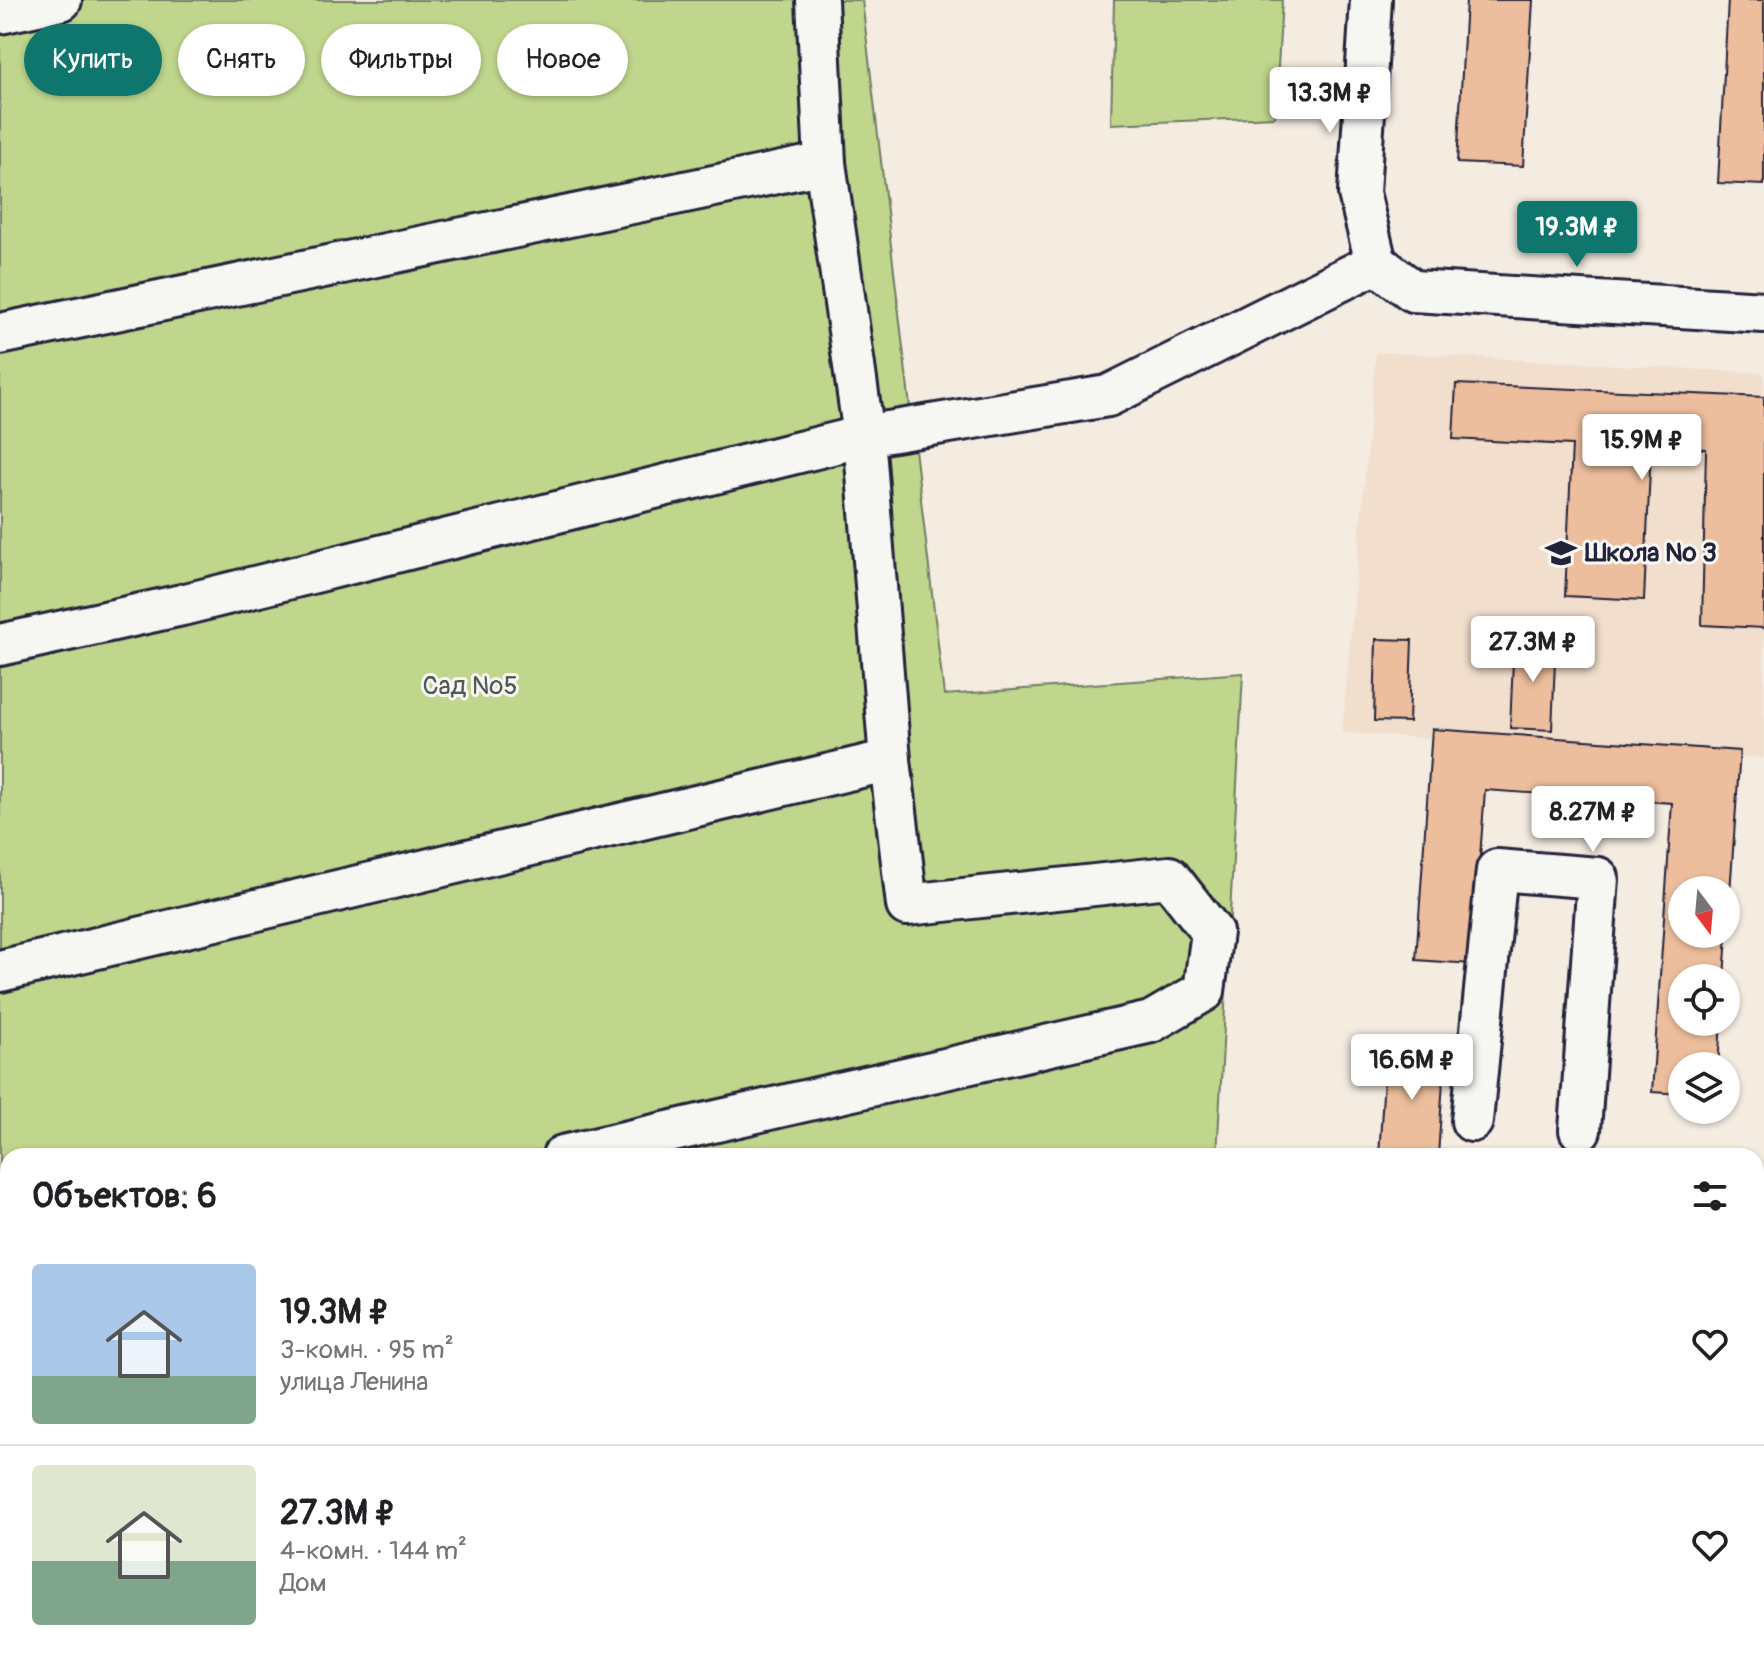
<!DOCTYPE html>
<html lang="ru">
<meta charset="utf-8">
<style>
:root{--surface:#fff;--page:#f2f2f2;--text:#202124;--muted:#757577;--line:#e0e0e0;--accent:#0f766e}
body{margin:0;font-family:Pangolin,sans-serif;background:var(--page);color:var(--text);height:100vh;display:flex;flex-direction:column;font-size:30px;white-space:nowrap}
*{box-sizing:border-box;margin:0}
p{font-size:26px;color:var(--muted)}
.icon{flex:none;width:44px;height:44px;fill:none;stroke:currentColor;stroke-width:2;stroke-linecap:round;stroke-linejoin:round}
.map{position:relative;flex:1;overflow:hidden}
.panel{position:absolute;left:0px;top:1148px;width:1764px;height:514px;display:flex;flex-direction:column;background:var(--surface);border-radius:24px 24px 0 0;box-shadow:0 2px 6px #0004}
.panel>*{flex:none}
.hud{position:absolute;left:24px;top:24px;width:800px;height:72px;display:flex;gap:16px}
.needle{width:52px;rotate:164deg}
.buttons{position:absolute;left:1668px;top:876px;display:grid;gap:16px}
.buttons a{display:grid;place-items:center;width:72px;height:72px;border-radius:50%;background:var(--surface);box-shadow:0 2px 6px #0004;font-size:40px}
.price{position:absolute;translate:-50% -68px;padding:0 18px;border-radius:8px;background:#fff;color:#222;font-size:26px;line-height:52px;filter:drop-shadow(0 2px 4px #0008)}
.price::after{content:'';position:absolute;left:50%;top:48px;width:24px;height:18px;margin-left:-12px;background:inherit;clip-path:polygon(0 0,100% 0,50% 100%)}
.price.active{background:var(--accent);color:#fff}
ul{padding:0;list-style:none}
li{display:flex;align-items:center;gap:24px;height:200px;padding:0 32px}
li+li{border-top:2px solid var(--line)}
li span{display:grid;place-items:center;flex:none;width:224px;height:160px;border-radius:8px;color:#555}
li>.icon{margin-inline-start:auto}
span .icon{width:96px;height:96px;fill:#fffc;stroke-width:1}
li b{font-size:34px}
h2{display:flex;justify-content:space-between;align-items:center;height:96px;padding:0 32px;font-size:34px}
.pill{padding:0 28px;border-radius:36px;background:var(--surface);box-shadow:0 2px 6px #0004;font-size:28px;line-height:72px}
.pill.active{background:var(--accent);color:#fff}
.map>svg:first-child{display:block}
.built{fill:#f2decd}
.green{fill:#bfd68c;stroke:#707c64;stroke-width:2}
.water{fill:#88c0e6;stroke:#5f81a2;stroke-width:2}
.building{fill:#edbe9d;stroke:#22223b;stroke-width:2;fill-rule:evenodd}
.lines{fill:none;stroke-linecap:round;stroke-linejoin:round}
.minor-casing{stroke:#22223b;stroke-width:46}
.path{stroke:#22223b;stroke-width:5;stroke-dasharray:6 6;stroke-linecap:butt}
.minor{stroke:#f6f6f2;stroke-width:40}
.labels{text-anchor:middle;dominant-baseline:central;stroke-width:6;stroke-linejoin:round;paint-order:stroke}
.poi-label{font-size:26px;font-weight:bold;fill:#22223b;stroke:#f6f6f2;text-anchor:start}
.park-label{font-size:26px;fill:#515853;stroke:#f6f6f2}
</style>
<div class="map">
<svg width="1764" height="1661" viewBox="0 0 1764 1661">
<rect width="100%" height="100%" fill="#f4ebe1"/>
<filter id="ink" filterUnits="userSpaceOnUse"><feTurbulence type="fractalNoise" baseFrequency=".0125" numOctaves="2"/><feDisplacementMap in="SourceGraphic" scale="16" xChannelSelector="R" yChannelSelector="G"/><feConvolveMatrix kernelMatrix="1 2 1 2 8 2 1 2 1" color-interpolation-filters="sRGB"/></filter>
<g filter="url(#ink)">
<polygon class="built" points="1376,352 1764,373 1764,758 1342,733"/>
<g class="green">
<polygon points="0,0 862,0 944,695 1243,673 1217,1156 8,1156 8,1489 0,1480"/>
<polygon points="1114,0 1282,0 1275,117 1111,124"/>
<polygon points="184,1654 1190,1654 1190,1661 200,1661"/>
</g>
<polygon class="water" points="0,1606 8,1617 8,1654 59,1654 70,1661 0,1661"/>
<g class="building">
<polygon points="1466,0 1533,0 1523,166 1457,163"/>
<polygon points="1728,0 1764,0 1764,185 1718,183"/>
<polygon points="1456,384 1764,397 1764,628 1702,625 1706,449 1651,447 1644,600 1565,596 1572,445 1453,439"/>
<polygon points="1514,637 1556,639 1552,730 1510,728"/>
<polygon points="1376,639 1412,640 1409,722 1374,721"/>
<path d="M1432,729l308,22 -16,227h-42v44h39l-3,44h-36v28l-30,-2 20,-289 -187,-13 -13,174 -56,-4zM1682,890h44v44h-44z"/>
<polygon points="1386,1047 1445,1051 1438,1156 1379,1156"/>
<rect x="1296" y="1654" width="28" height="7"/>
<polygon points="1423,1654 1719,1654 1718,1661 1423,1661"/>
</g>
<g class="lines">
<defs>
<g id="minor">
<polyline points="817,0 825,163 864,436 1108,396 1376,263"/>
<polyline points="1371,0 1359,193 1376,263"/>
<polyline points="0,13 61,0"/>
<polyline points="1376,263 1413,291 1764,312"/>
<polyline points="0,334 825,163"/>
<polyline points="0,645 182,605 864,436 890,760 907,905 1169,877 1212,932 1204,991 1151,1022 563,1156"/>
<polyline points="0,971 890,760"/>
<polyline points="1472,1121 1497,870 1598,878 1580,1130"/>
<polyline points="0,1284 8,1283"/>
<polyline points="0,1460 8,1470"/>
<polyline points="1354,1654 1354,1661"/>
<polyline points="993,1661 1024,1654"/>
</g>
</defs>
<use href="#minor" class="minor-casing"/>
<g class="path">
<polyline points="0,1544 8,1551"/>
<polyline points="127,1654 135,1661"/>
<polyline points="1402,1661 1402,1654"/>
</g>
<use href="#minor" class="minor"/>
</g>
</g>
<defs>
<symbol id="school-bare" viewBox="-9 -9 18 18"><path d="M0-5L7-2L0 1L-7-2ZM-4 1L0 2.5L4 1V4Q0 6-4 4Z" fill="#22223b" stroke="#f6f6f2" stroke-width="2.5" paint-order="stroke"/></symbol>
</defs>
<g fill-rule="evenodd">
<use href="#school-bare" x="1539" y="531" width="44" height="44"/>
</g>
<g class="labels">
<g class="poi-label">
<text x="1585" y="553">Школа № 3</text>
</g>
<g class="park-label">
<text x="470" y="686">Сад №5</text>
</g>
</g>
</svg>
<div class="buttons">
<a><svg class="needle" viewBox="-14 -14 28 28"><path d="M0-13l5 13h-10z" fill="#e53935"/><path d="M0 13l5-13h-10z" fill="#757577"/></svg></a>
<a><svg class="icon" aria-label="locate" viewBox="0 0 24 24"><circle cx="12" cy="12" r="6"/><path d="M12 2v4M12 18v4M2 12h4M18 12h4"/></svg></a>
<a><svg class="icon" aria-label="layers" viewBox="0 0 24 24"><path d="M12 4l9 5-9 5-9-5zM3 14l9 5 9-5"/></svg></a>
</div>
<b class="price" style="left:1330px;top:135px">13.3M ₽</b>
<b class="price active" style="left:1577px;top:269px">19.3M ₽</b>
<b class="price" style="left:1642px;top:482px">15.9M ₽</b>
<b class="price" style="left:1533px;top:684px">27.3M ₽</b>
<b class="price" style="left:1593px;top:854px">8.27M ₽</b>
<b class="price" style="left:1412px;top:1102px">16.6M ₽</b>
<div class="hud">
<a class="pill active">Купить</a>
<a class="pill">Снять</a>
<a class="pill">Фильтры</a>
<a class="pill">Новое</a>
</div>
<section class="panel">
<h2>Объектов: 6<svg class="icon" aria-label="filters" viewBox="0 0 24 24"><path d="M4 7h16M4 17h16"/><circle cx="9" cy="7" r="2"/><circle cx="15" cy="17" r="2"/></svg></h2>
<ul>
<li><span style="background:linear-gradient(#a9c7e8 70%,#7fa58c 0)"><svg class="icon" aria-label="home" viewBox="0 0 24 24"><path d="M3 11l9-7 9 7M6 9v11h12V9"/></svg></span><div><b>19.3M ₽</b><p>3-комн. · 95 m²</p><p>улица Ленина</p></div><svg class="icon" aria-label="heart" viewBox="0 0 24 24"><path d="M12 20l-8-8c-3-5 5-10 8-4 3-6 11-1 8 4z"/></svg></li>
<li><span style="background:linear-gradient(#dfe7d0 60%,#7fa58c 0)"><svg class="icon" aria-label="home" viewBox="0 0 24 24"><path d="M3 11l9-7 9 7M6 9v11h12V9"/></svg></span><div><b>27.3M ₽</b><p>4-комн. · 144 m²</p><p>Дом</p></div><svg class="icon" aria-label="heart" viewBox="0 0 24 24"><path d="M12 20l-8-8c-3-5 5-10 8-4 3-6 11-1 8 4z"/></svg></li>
</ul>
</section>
</div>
